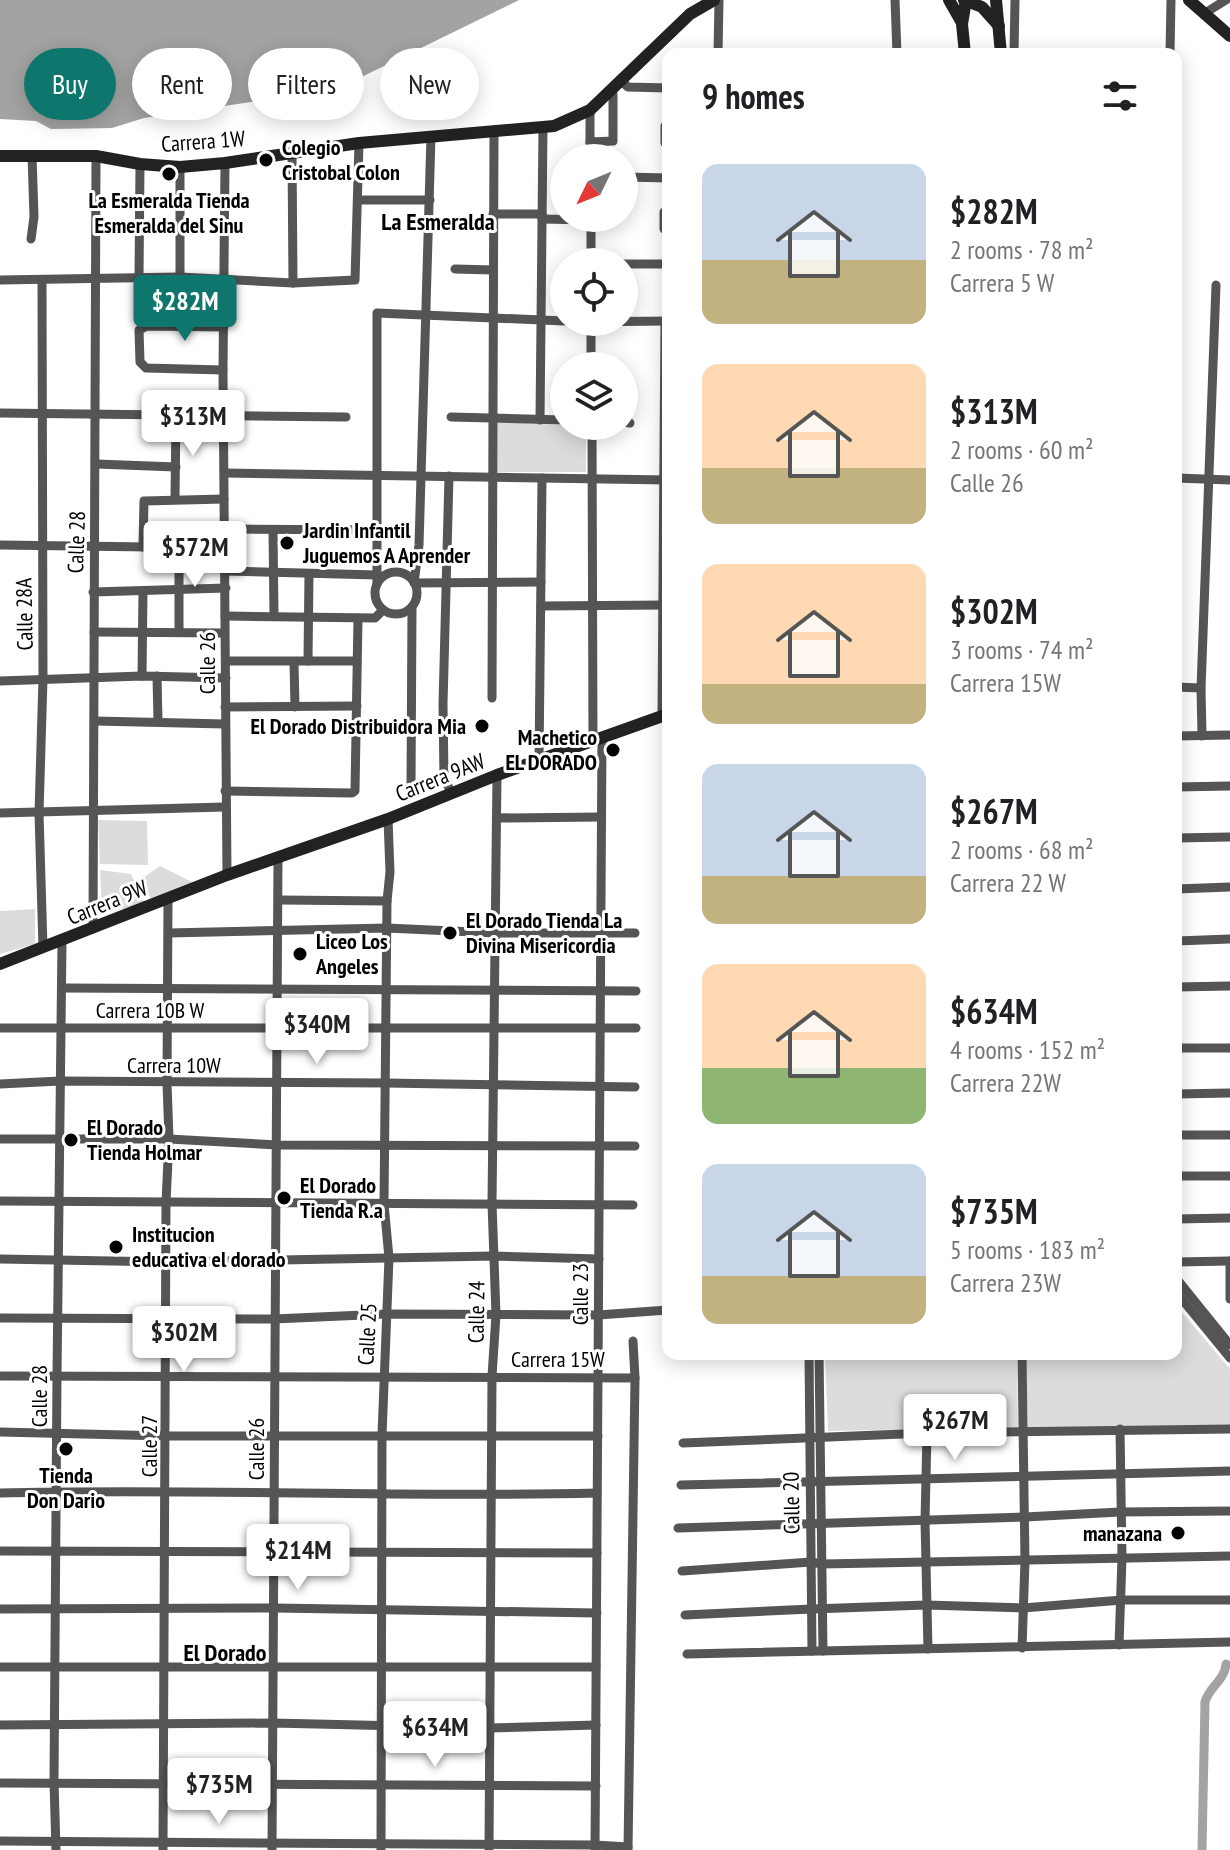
<!DOCTYPE html>
<meta charset="utf-8">
<style>
:root{--surface:#fff;--page:#f6f6f6;--text:#202124;--muted:#757577;--accent:#0f766e}
body{margin:0;font-family:"PT Sans Narrow",sans-serif;background:var(--page);color:var(--text);height:100vh;display:flex;flex-direction:column;font-size:30px;white-space:nowrap}
*{box-sizing:border-box;margin:0}
p{font-size:26px;color:var(--muted)}
.icon{flex:none;width:44px;height:44px;fill:none;stroke:currentColor;stroke-width:2;stroke-linecap:round;stroke-linejoin:round}
.map{position:relative;flex:1;overflow:hidden}
.side{position:absolute;left:662px;top:48px;width:520px;height:1312px;display:flex;flex-direction:column;background:var(--surface);border-radius:16px;box-shadow:0 4px 20px #0003}
.side>*{flex:none}
.top-card{position:absolute;left:24px;top:48px;width:518px;height:72px;display:flex;gap:16px}
.needle{width:52px;rotate:227deg}
.fabs{position:absolute;left:550px;top:144px;display:grid;gap:16px}
.fabs a{display:grid;place-items:center;width:88px;height:88px;border-radius:50%;background:var(--surface);box-shadow:0 4px 20px #0003;font-size:40px}
.price{position:absolute;translate:-50% -68px;padding:0 18px;border-radius:8px;background:#fff;color:#222;font-size:26px;line-height:52px;filter:drop-shadow(0 2px 4px #0008)}
.price::after{content:'';position:absolute;left:50%;top:48px;width:24px;height:18px;margin-left:-12px;background:inherit;clip-path:polygon(0 0,100% 0,50% 100%)}
.price.current{background:var(--accent);color:#fff}
ul{padding:0;list-style:none}
li{display:flex;align-items:center;gap:24px;height:200px;padding:0 40px}
li span{display:grid;place-items:center;flex:none;width:224px;height:160px;border-radius:16px;color:#555}
li>.icon{margin-inline-start:auto}
span .icon{width:96px;height:96px;fill:#fffc;stroke-width:1}
li b{font-size:34px}
h2{display:flex;justify-content:space-between;align-items:center;height:96px;padding:0 40px;font-size:34px}
.tag{padding:0 28px;border-radius:36px;background:var(--surface);box-shadow:0 4px 20px #0003;font-size:28px;line-height:72px}
.tag.current{background:var(--accent);color:#fff}
.map>svg:first-child{display:block}
.green{fill:#dcdcdc}
.water{fill:#a3a3a3}
.lines{fill:none;stroke-linecap:round;stroke-linejoin:round}
.canal{stroke:#a3a3a3;stroke-width:9}
.street{stroke:#555;stroke-width:9}
.secondary{stroke:#222;stroke-width:12}
.poi-dot{fill:#000;stroke:#fff;stroke-width:3}
.labels{text-anchor:middle;dominant-baseline:central;stroke-width:6;stroke-linejoin:round;paint-order:stroke}
.street-label{font-size:22px;fill:#000;stroke:#fff}
.poi-label{font-size:22px;font-weight:bold;fill:#000;stroke:#fff;text-anchor:start}
.neighbourhood-label{font-size:24px;font-weight:bold;fill:#000;stroke:#fff}
</style>
<div class="map">
<svg width="1230" height="1850" viewBox="0 0 1230 1850">
<rect width="100%" height="100%" fill="#fff"/>
<g class="green">
<polygon points="496,422 586,426 586,472 496,472"/>
<polygon points="98,820 147,821 148,865 100,864"/>
<polygon points="160,866 196,884 151,899 140,880"/>
<polygon points="100,870 131,874 146,908 139,906 102,913"/>
<polygon points="35,909 35,944 0,954 0,911"/>
<polygon points="1176,1311 1181,1311 1230,1369 1230,1425 1028,1428 1026,1354 1176,1354"/>
<polygon points="825,1354 1017,1354 1018,1427 828,1431"/>
</g>
<polygon class="water" points="0,0 519,0 337,89 144,118 112,128 51,129 36,121 0,119"/>
<g class="lines">
<path class="canal" d="M1202,1850l3,-148c4,-15 20,-22 21,-38"/>
<g class="street">
<polyline points="895,0 897,54"/>
<polyline points="1205,13 1226,0"/>
<polyline points="718,54 719,0"/>
<polyline points="1014,54 1015,0"/>
<polyline points="1170,54 1171,0"/>
<polyline points="620,80 628,87 668,88"/>
<polyline points="590,110 590,158"/>
<polyline points="431,136 419,545 414,583 541,582"/>
<polyline points="590,142 613,141 613,94 610,90"/>
<polyline points="665,143 665,126 668,122"/>
<polyline points="292,151 293,283"/>
<polyline points="225,163 223,370 227,875"/>
<polyline points="624,177 668,178"/>
<polyline points="359,200 430,200"/>
<polyline points="664,212 664,229 668,229"/>
<polyline points="493,214 542,214"/>
<polyline points="591,218 591,262"/>
<polyline points="542,219 591,220"/>
<polyline points="456,221 493,221"/>
<polyline points="31,239 34,217 32,155"/>
<polyline points="624,264 668,264"/>
<polyline points="455,269 493,270"/>
<polyline points="180,277 180,167"/>
<polyline points="139,278 140,164"/>
<polyline points="0,280 180,277 293,283 355,280 359,143"/>
<polyline points="42,280 43,679 39,813 43,948"/>
<polyline points="577,322 668,321"/>
<polyline points="591,322 591,366"/>
<polyline points="223,370 146,368 140,362 139,330 147,326 224,327"/>
<polyline points="0,413 346,417"/>
<polyline points="451,417 564,420"/>
<polyline points="540,420 543,127"/>
<polyline points="624,422 630,423"/>
<polyline points="592,426 593,743"/>
<polyline points="96,464 176,467"/>
<polyline points="225,473 668,480"/>
<polyline points="449,476 443,704 444,778 452,794"/>
<polyline points="1176,478 1230,480"/>
<polyline points="175,499 176,415"/>
<polyline points="225,529 377,530"/>
<polyline points="273,530 274,616"/>
<polyline points="0,545 224,548"/>
<polyline points="143,547 144,501 224,499"/>
<polyline points="179,547 179,632"/>
<polyline points="226,571 377,575"/>
<circle cx="396" cy="593" r="21"/>
<polyline points="377,584 377,313 564,321"/>
<polyline points="93,592 226,588"/>
<polyline points="541,606 665,605"/>
<polyline points="225,616 375,618 383,610"/>
<polyline points="94,632 224,633"/>
<polyline points="226,661 357,661"/>
<polyline points="308,661 309,574"/>
<polyline points="294,662 295,707"/>
<polyline points="142,676 143,591"/>
<polyline points="157,676 158,722"/>
<polyline points="0,681 142,676 226,678"/>
<polyline points="1176,687 1201,688"/>
<polyline points="492,698 494,130"/>
<polyline points="225,707 357,706"/>
<polyline points="662,716 665,321"/>
<polyline points="95,721 225,724"/>
<polyline points="1176,736 1230,735"/>
<polyline points="1202,736 1201,688 1216,285"/>
<polyline points="539,762 542,478"/>
<polyline points="1176,787 1230,786"/>
<polyline points="411,788 412,607"/>
<polyline points="225,791 352,793 355,791 358,618"/>
<polyline points="0,813 225,807"/>
<polyline points="497,818 601,817"/>
<polyline points="1176,838 1230,837"/>
<polyline points="1176,889 1230,887"/>
<polyline points="279,900 387,901"/>
<polyline points="93,929 96,156"/>
<polyline points="169,933 387,928 495,933 635,933"/>
<polyline points="1176,941 1230,939"/>
<polyline points="1176,987 1230,986"/>
<polyline points="63,988 636,991"/>
<polyline points="0,1028 636,1028"/>
<polyline points="1176,1048 1230,1048"/>
<polyline points="0,1084 60,1081 385,1083 635,1087"/>
<polyline points="1176,1094 1230,1093"/>
<polyline points="1176,1135 1230,1135"/>
<polyline points="0,1139 169,1139 278,1145 635,1146"/>
<polyline points="1176,1176 1230,1176"/>
<polyline points="0,1201 633,1205"/>
<polyline points="1176,1219 1230,1218"/>
<polyline points="0,1259 168,1262 494,1256 599,1259"/>
<polyline points="1230,1261 1230,1299"/>
<polyline points="1176,1262 1230,1261"/>
<polyline points="1176,1278 1230,1345"/>
<polyline points="1176,1292 1230,1358"/>
<polyline points="0,1318 274,1319 386,1314 598,1315 668,1310"/>
<polyline points="809,1354 812,1651"/>
<polyline points="819,1354 823,1651"/>
<polyline points="1022,1354 1025,1561 1022,1648"/>
<polyline points="0,1376 635,1378"/>
<polyline points="0,1432 167,1436 598,1436"/>
<polyline points="927,1433 925,1521 928,1649"/>
<polyline points="683,1443 927,1433 1230,1429"/>
<polyline points="681,1485 1230,1471"/>
<path d="M0,1493c199,-5 398,5 597,0"/>
<polyline points="678,1528 1025,1517 1120,1512 1230,1511"/>
<polyline points="0,1551 597,1553"/>
<polyline points="682,1571 811,1562 822,1564 1230,1556"/>
<polyline points="0,1609 275,1608 597,1613"/>
<polyline points="685,1615 812,1609 926,1605 1023,1608 1122,1600 1230,1600"/>
<polyline points="1119,1645 1122,1558 1120,1429"/>
<polyline points="687,1654 1230,1642"/>
<polyline points="0,1667 596,1667"/>
<polyline points="0,1725 273,1723 488,1728 596,1725"/>
<polyline points="0,1783 596,1786"/>
<path d="M0,1841c198,2 397,3 595,4l33,2"/>
<polyline points="56,1850 54,1782 57,1375 62,941"/>
<polyline points="163,1850 166,1202 169,1139 167,1083 168,899"/>
<polyline points="272,1850 278,857"/>
<polyline points="381,1850 382,1435 389,1258 384,1204 387,901 390,872 388,819"/>
<polyline points="489,1850 492,1376 496,1315 492,1203 497,775"/>
<polyline points="595,1850 602,739"/>
<polyline points="628,1850 635,1378 633,1341"/>
</g>
<g class="secondary">
<polyline points="949,0 961,21"/>
<polyline points="964,0 982,7 999,26"/>
<polyline points="996,0 1001,54"/>
<polyline points="1189,0 1230,36"/>
<polyline points="965,54 962,24 966,0"/>
<polyline points="0,156 96,156 140,164 180,167 225,163 359,143 554,126 590,110 690,14 714,0"/>
<polyline points="0,964 227,875 388,819 497,775 668,714"/>
</g>
</g>
<g class="poi-dot">
<circle cx="266" cy="160" r="8"/>
<circle cx="169" cy="174" r="8"/>
<circle cx="287" cy="543" r="8"/>
<circle cx="482" cy="726" r="8"/>
<circle cx="613" cy="750" r="8"/>
<circle cx="450" cy="933" r="8"/>
<circle cx="300" cy="954" r="8"/>
<circle cx="71" cy="1140" r="8"/>
<circle cx="284" cy="1198" r="8"/>
<circle cx="116" cy="1247" r="8"/>
<circle cx="66" cy="1449" r="8"/>
<circle cx="1178" cy="1533" r="8"/>
</g>
<g class="labels">
<g class="street-label">
<text transform="translate(203 141) rotate(-4)">Carrera 1W</text>
<text transform="translate(76 542) rotate(-88)">Calle 28</text>
<text transform="translate(24 614) rotate(-91)">Calle 28A</text>
<text transform="translate(207 663) rotate(-90)">Calle 26</text>
<text transform="translate(440 777) rotate(-22)">Carrera 9AW</text>
<text transform="translate(107 902) rotate(-22)">Carrera 9W</text>
<text x="150" y="1010">Carrera 10B W</text>
<text x="174" y="1065">Carrera 10W</text>
<text transform="translate(580 1294) rotate(-90)">Calle 23</text>
<text transform="translate(476 1312) rotate(-89)">Calle 24</text>
<text transform="translate(367 1334) rotate(-87)">Calle 25</text>
<text x="558" y="1359">Carrera 15W</text>
<text transform="translate(39 1396) rotate(-90)">Calle 28</text>
<text transform="translate(149 1446) rotate(-90)">Calle 27</text>
<text transform="translate(256 1449) rotate(-90)">Calle 26</text>
<text transform="translate(791 1503) rotate(-91)">Calle 20</text>
</g>
<g class="poi-label">
<text x="282" y="147">Colegio<tspan x="282" dy="25">Cristobal Colon</tspan></text>
<text x="169" y="200" text-anchor="middle">La Esmeralda Tienda<tspan x="169" dy="25">Esmeralda del Sinu</tspan></text>
<text x="303" y="530">Jardin Infantil<tspan x="303" dy="25">Juguemos A Aprender</tspan></text>
<text x="466" y="726" text-anchor="end">El Dorado Distribuidora Mia</text>
<text x="597" y="737" text-anchor="end">Machetico<tspan x="597" dy="25">EL DORADO</tspan></text>
<text x="466" y="920">El Dorado Tienda La<tspan x="466" dy="25">Divina Misericordia</tspan></text>
<text x="316" y="941">Liceo Los<tspan x="316" dy="25">Angeles</tspan></text>
<text x="87" y="1127">El Dorado<tspan x="87" dy="25">Tienda Holmar</tspan></text>
<text x="300" y="1185">El Dorado<tspan x="300" dy="25">Tienda R.a</tspan></text>
<text x="132" y="1234">Institucion<tspan x="132" dy="25">educativa el dorado</tspan></text>
<text x="66" y="1475" text-anchor="middle">Tienda<tspan x="66" dy="25">Don Dario</tspan></text>
<text x="1162" y="1533" text-anchor="end">manazana</text>
</g>
<g class="neighbourhood-label">
<text x="438" y="221">La Esmeralda</text>
<text x="225" y="1652">El Dorado</text>
</g>
</g>
</svg>
<div class="fabs">
<a><svg class="needle" viewBox="-14 -14 28 28"><path d="M0-13l5 13h-10z" fill="#e53935"/><path d="M0 13l5-13h-10z" fill="#757577"/></svg></a>
<a><svg class="icon" aria-label="locate" viewBox="0 0 24 24"><circle cx="12" cy="12" r="6"/><path d="M12 2v4M12 18v4M2 12h4M18 12h4"/></svg></a>
<a><svg class="icon" aria-label="layers" viewBox="0 0 24 24"><path d="M12 4l9 5-9 5-9-5zM3 14l9 5 9-5"/></svg></a>
</div>
<b class="price current" style="left:185px;top:343px">$282M</b>
<b class="price" style="left:193px;top:458px">$313M</b>
<b class="price" style="left:195px;top:589px">$572M</b>
<b class="price" style="left:317px;top:1066px">$340M</b>
<b class="price" style="left:184px;top:1374px">$302M</b>
<b class="price" style="left:955px;top:1462px">$267M</b>
<b class="price" style="left:298px;top:1592px">$214M</b>
<b class="price" style="left:435px;top:1769px">$634M</b>
<b class="price" style="left:219px;top:1826px">$735M</b>
<div class="top-card">
<a class="tag current">Buy</a>
<a class="tag">Rent</a>
<a class="tag">Filters</a>
<a class="tag">New</a>
</div>
<section class="side">
<h2>9 homes<svg class="icon" aria-label="filters" viewBox="0 0 24 24"><path d="M4 7h16M4 17h16"/><circle cx="9" cy="7" r="2"/><circle cx="15" cy="17" r="2"/></svg></h2>
<ul>
<li><span style="background:linear-gradient(#c9d6e8 60%,#c2b280 0)"><svg class="icon" aria-label="home" viewBox="0 0 24 24"><path d="M3 11l9-7 9 7M6 9v11h12V9"/></svg></span><div><b>$282M</b><p>2 rooms · 78 m²</p><p>Carrera 5 W</p></div></li>
<li><span style="background:linear-gradient(#ffd9b3 65%,#c2b280 0)"><svg class="icon" aria-label="home" viewBox="0 0 24 24"><path d="M3 11l9-7 9 7M6 9v11h12V9"/></svg></span><div><b>$313M</b><p>2 rooms · 60 m²</p><p>Calle 26</p></div></li>
<li><span style="background:linear-gradient(#ffd9b3 75%,#c2b280 0)"><svg class="icon" aria-label="home" viewBox="0 0 24 24"><path d="M3 11l9-7 9 7M6 9v11h12V9"/></svg></span><div><b>$302M</b><p>3 rooms · 74 m²</p><p>Carrera 15W</p></div></li>
<li><span style="background:linear-gradient(#c9d6e8 70%,#c2b280 0)"><svg class="icon" aria-label="home" viewBox="0 0 24 24"><path d="M3 11l9-7 9 7M6 9v11h12V9"/></svg></span><div><b>$267M</b><p>2 rooms · 68 m²</p><p>Carrera 22 W</p></div></li>
<li><span style="background:linear-gradient(#ffd9b3 65%,#8fb573 0)"><svg class="icon" aria-label="home" viewBox="0 0 24 24"><path d="M3 11l9-7 9 7M6 9v11h12V9"/></svg></span><div><b>$634M</b><p>4 rooms · 152 m²</p><p>Carrera 22W</p></div></li>
<li><span style="background:linear-gradient(#c9d6e8 70%,#c2b280 0)"><svg class="icon" aria-label="home" viewBox="0 0 24 24"><path d="M3 11l9-7 9 7M6 9v11h12V9"/></svg></span><div><b>$735M</b><p>5 rooms · 183 m²</p><p>Carrera 23W</p></div></li>
</ul>
</section>
</div>
